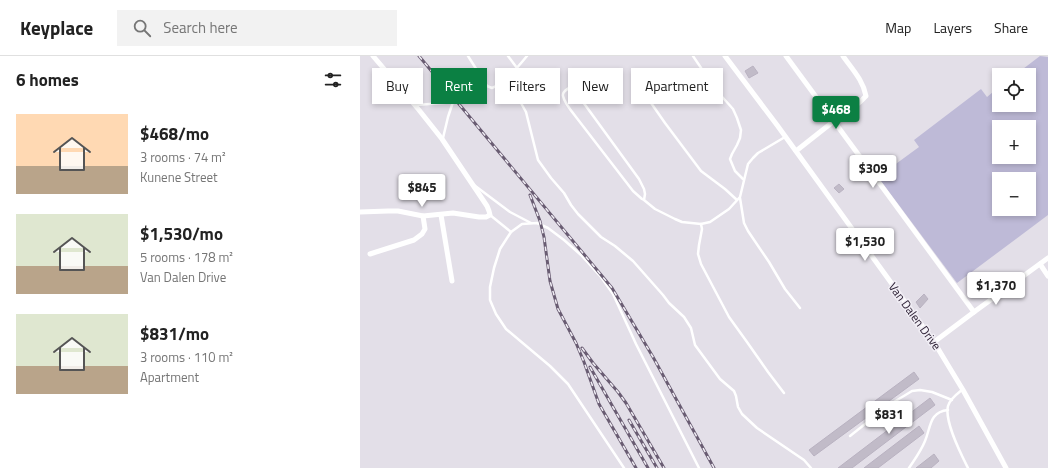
<!DOCTYPE html>
<meta charset="utf-8">
<style>
:root{--surface:#fff;--page:#f2f2f2;--text:#222;--muted:#767676;--line:#e0e0e0;--accent:#0b8043}
body{margin:0;font-family:"Titillium Web",sans-serif;background:var(--page);color:var(--text);height:100vh;display:flex;flex-direction:column;font-size:15px;white-space:nowrap}
*{box-sizing:border-box;margin:0}
p{font-size:13px;color:var(--muted)}
.icon{flex:none;width:22px;height:22px;fill:none;stroke:currentColor;stroke-width:2;stroke-linecap:round;stroke-linejoin:round}
.map{position:relative;flex:1;overflow:hidden}
.panel{display:flex;flex-direction:column;background:var(--surface);width:360px}
.panel>*{flex:none}
.banner{position:absolute;left:12px;top:12px;width:380px;height:36px;display:flex;gap:8px}
.tools{position:absolute;left:632px;top:12px;display:grid;gap:8px}
.tools a{display:grid;place-items:center;width:44px;height:44px;border-radius:0px;background:var(--surface);box-shadow:0 2px 6px #0003;font-size:20px}
.price{position:absolute;translate:-50% -34px;padding:0 9px;border-radius:4px;background:#fff;color:#222;font-size:13px;line-height:26px;filter:drop-shadow(0 1px 2px #0008)}
.price::after{content:'';position:absolute;left:50%;top:24px;width:12px;height:9px;margin-left:-6px;background:inherit;clip-path:polygon(0 0,100% 0,50% 100%)}
.price.selected{background:var(--accent);color:#fff}
ul{padding:0;list-style:none}
li{display:flex;align-items:center;gap:12px;height:100px;padding:0 16px}
li span{display:grid;place-items:center;flex:none;width:112px;height:80px;border-radius:0px;color:#555}
li>.icon{margin-inline-start:auto}
span .icon{width:48px;height:48px;fill:#fffc;stroke-width:1}
li b{font-size:17px}
h2{display:flex;justify-content:space-between;align-items:center;height:48px;padding:0 16px;font-size:17px}
.chip{padding:0 14px;border-radius:0px;background:var(--surface);box-shadow:0 2px 6px #0003;font-size:14px;line-height:36px}
.chip.selected{background:var(--accent);color:#fff}
header{display:flex;align-items:center;gap:24px;box-sizing:border-box;height:56px;padding:0 20px;background:var(--surface);border-bottom:1px solid var(--line)}
header strong{font-size:19px}
nav{display:flex;gap:22px;margin-inline-start:auto;font-size:14px}
.search{width:280px;height:36px;background:var(--page);display:flex;align-items:center;gap:10px;box-sizing:border-box;padding:0 14px;border-radius:0px;color:var(--muted);font-size:15px}
main{display:flex;flex:1;min-height:0}
.map>svg:first-child{display:block}
.green{fill:#bebad7;fill-rule:evenodd}
.building{fill:#c1bbc8;stroke:#b9b2c1}
.lines{fill:none;stroke-linecap:round;stroke-linejoin:round}
.lane{stroke:#fff;stroke-width:2.5}
.street{stroke:#fff;stroke-width:5}
.rail-casing{stroke:#695c72;stroke-width:3}
.rail{stroke:#f1eef5;stroke-width:1.5;stroke-dasharray:4.5;stroke-linecap:butt}
.labels{text-anchor:middle;dominant-baseline:central;stroke-width:3;stroke-linejoin:round;paint-order:stroke}
.street-label{font-size:12px;fill:#2e2236;stroke:#f1eef5}
</style>
<header>
<strong>Keyplace</strong>
<div class="search"><svg class="icon" aria-label="search" viewBox="0 0 24 24"><circle cx="10" cy="10" r="6"/><path d="M15 15l6 6"/></svg>Search here</div>
<nav><a>Map</a><a>Layers</a><a>Share</a></nav>
</header>
<main>
<section class="panel">
<h2>6 homes<svg class="icon" aria-label="filters" viewBox="0 0 24 24"><path d="M4 7h16M4 17h16"/><circle cx="9" cy="7" r="2"/><circle cx="15" cy="17" r="2"/></svg></h2>
<ul>
<li><span style="background:linear-gradient(#ffd9b3 65%,#b9a48a 0)"><svg class="icon" aria-label="home" viewBox="0 0 24 24"><path d="M3 11l9-7 9 7M6 9v11h12V9"/></svg></span><div><b>$468/mo</b><p>3 rooms · 74 m²</p><p>Kunene Street</p></div></li>
<li><span style="background:linear-gradient(#dfe7d0 65%,#b9a48a 0)"><svg class="icon" aria-label="home" viewBox="0 0 24 24"><path d="M3 11l9-7 9 7M6 9v11h12V9"/></svg></span><div><b>$1,530/mo</b><p>5 rooms · 178 m²</p><p>Van Dalen Drive</p></div></li>
<li><span style="background:linear-gradient(#dfe7d0 65%,#b9a48a 0)"><svg class="icon" aria-label="home" viewBox="0 0 24 24"><path d="M3 11l9-7 9 7M6 9v11h12V9"/></svg></span><div><b>$831/mo</b><p>3 rooms · 110 m²</p><p>Apartment</p></div></li>
</ul>
</section>
<div class="map">
<svg width="688" height="412" viewBox="0 0 688 412">
<rect width="100%" height="100%" fill="#e3dfe8"/>
<path class="green" d="M680,0l8,1v158l-91,68 -79,-106 41,-30 -5,-7 67,-51 6,8 12,-10v18h30v-30h-14zM639,71h30v30h-30zM639,123h30v30h-30z"/>
<g class="building">
<polygon points="393,10 398,17 389,22 385,15"/>
<polygon points="479,128 484,133 479,137 474,132"/>
<polygon points="564,238 568,243 560,252 556,246"/>
<polygon points="554,316 559,323 454,400 449,394"/>
<polygon points="570,342 575,349 492,412 478,412"/>
<polygon points="559,370 564,377 518,412 504,412"/>
<polygon points="574,398 579,405 571,412 556,412"/>
</g>
<g class="lines">
<g class="lane">
<path d="M108,0l19,30 5,2c13,-5 26,-21 35,-32"/>
<polyline points="148,0 157,12"/>
<polyline points="333,0 356,34 373,53 377,62 381,74 380,82 377,89 372,98 370,103 375,115 383,123"/>
<polyline points="147,22 166,56 178,104 191,122 204,137 211,149 218,158 241,181 255,190 273,205 303,239 309,247 324,261 331,272 335,289 360,323 374,335 376,340 378,351 382,358 397,372 444,404 451,412"/>
<polyline points="282,34 305,67 341,115 365,133 377,144"/>
<polyline points="56,49 97,46 127,30"/>
<polyline points="83,82 88,61 93,46"/>
<polyline points="114,129 150,156 171,167"/>
<polyline points="380,142 384,167 388,175 409,206 425,233 440,252"/>
<path d="M284,144l1,-6 -1,-5 -5,-10 -56,-77 -10,-12 -4,-2c-3,2 -7,4 -6,8 1,6 9,16 13,21l57,74 9,8 2,1 11,9 20,10 7,3 19,2 9,-2 19,-13 11,-12 8,-33 5,-6 5,-5 27,-16"/>
<polyline points="130,159 151,176"/>
<polyline points="341,168 342,173 339,189 338,198 341,208 369,261 387,286 408,316 424,337"/>
<path d="M602,334c-5,4 -12,9 -14,16 -4,15 13,48 20,62"/>
<polyline points="490,380 529,349 552,335 560,334 572,336 592,344"/>
<polyline points="264,412 208,328 190,310 146,273 136,258 130,244 130,231 134,212 140,193 151,176 162,168 177,167 188,172 204,184 221,199 241,221 253,238 276,288 339,412"/>
<path d="M549,412c6,-9 12,-17 16,-27 6,-14 4,-29 23,-31"/>
</g>
<g class="street">
<polyline points="365,0 417,69 574,286 603,334 646,412"/>
<polyline points="426,0 614,256"/>
<path d="M436,95l38,-30 26,-19 6,-6c-3,-16 -14,-27 -23,-40"/>
<polyline points="0,156 28,155 38,155 63,160 93,157 119,161 126,161 130,159 129,155 127,150 82,83 59,54 13,0"/>
<polyline points="81,159 92,225"/>
<polyline points="10,198 54,184 62,178 65,173 63,160"/>
<polyline points="680,208 688,220"/>
<polyline points="574,286 614,256 688,202"/>
</g>
<defs>
<g id="rail">
<polyline points="59,0 252,232 293,301 354,412"/>
<polyline points="170,139 180,165 184,181 190,225 198,253 216,287 224,306 239,348 276,412"/>
<polyline points="222,292 233,307 258,336 266,347 304,412"/>
<polyline points="230,311 288,412"/>
<polyline points="269,364 297,412"/>
</g>
</defs>
<use href="#rail" class="rail-casing"/>
<use href="#rail" class="rail"/>
</g>
<g class="labels">
<g class="street-label">
<text transform="translate(555 260) rotate(54)">Van Dalen Drive</text>
</g>
</g>
</svg>
<div class="tools">
<a><svg class="icon" aria-label="locate" viewBox="0 0 24 24"><circle cx="12" cy="12" r="6"/><path d="M12 2v4M12 18v4M2 12h4M18 12h4"/></svg></a>
<a>+</a>
<a>−</a>
</div>
<b class="price selected" style="left:476px;top:74px">$468</b>
<b class="price" style="left:513px;top:133px">$309</b>
<b class="price" style="left:62px;top:152px">$845</b>
<b class="price" style="left:505px;top:206px">$1,530</b>
<b class="price" style="left:636px;top:250px">$1,370</b>
<b class="price" style="left:529px;top:379px">$831</b>
<div class="banner">
<a class="chip">Buy</a>
<a class="chip selected">Rent</a>
<a class="chip">Filters</a>
<a class="chip">New</a>
<a class="chip">Apartment</a>
</div>
</div>
</main>
